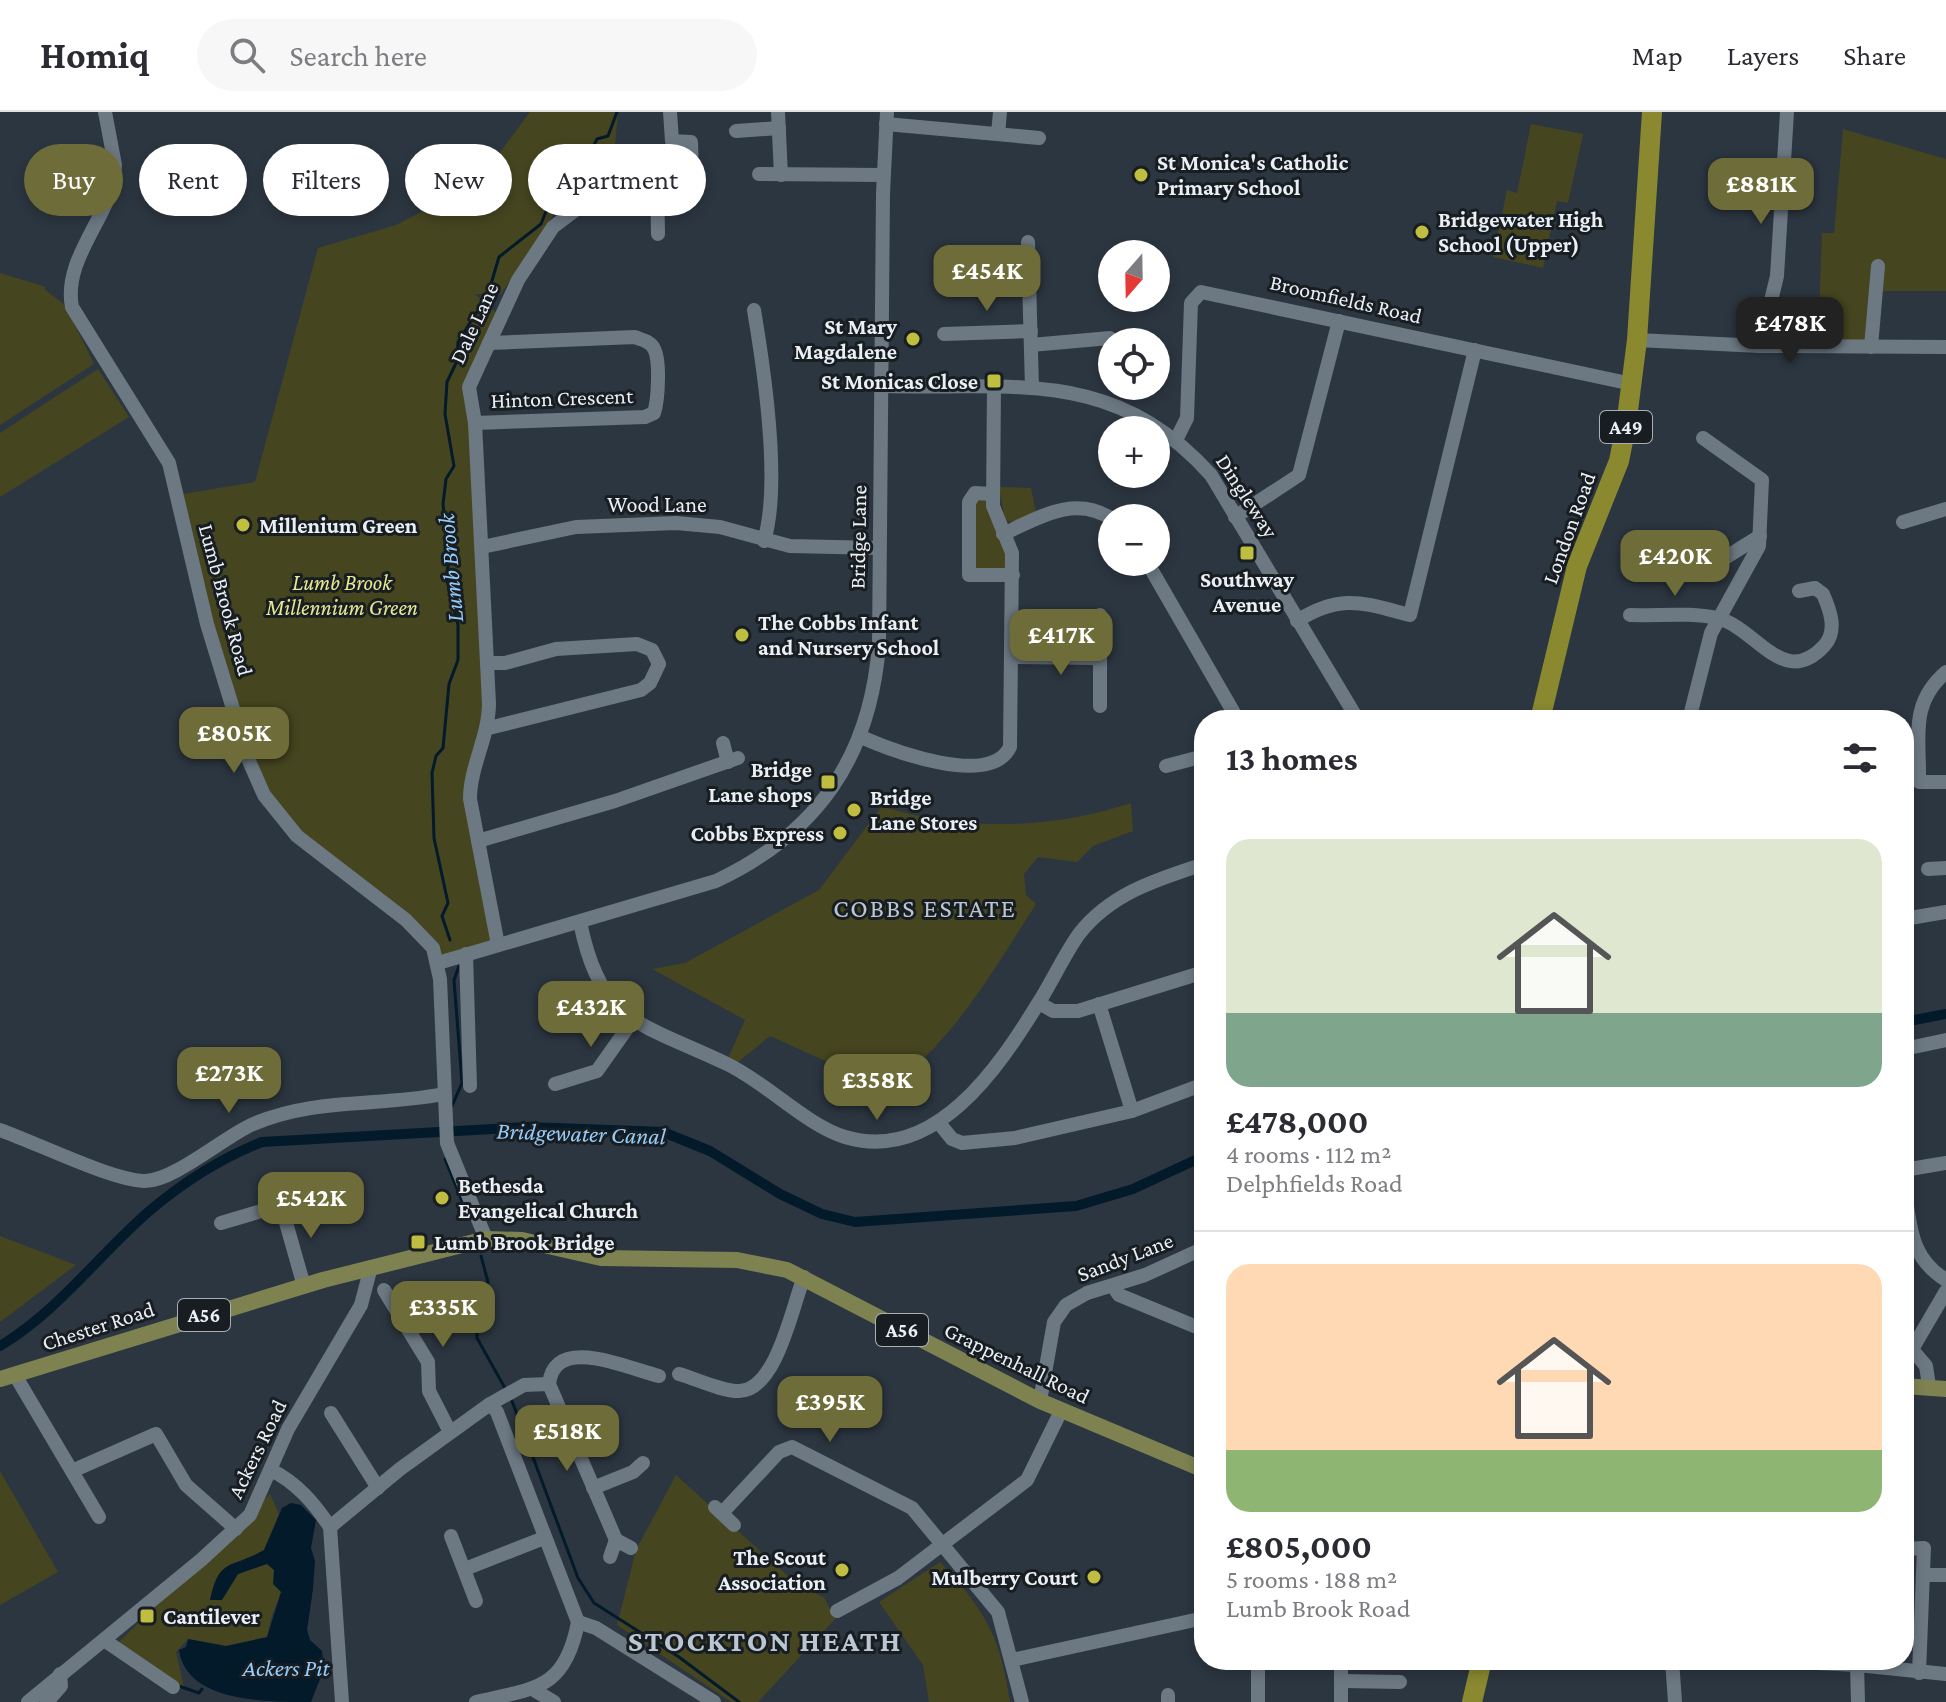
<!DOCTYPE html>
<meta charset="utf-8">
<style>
:root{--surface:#fff;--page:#f7f7f7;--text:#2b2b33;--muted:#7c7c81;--line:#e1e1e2;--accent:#6e6d39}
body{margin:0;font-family:"Crimson Pro",serif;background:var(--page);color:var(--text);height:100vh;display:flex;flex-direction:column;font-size:30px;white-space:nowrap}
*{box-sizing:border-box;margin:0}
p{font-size:26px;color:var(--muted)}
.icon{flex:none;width:44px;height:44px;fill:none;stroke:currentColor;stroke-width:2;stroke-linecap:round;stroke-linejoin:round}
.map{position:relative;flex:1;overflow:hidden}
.side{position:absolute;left:1194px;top:598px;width:720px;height:960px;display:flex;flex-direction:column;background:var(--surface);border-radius:32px;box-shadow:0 4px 12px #0003}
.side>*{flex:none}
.guide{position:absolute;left:24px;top:32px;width:760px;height:72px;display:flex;gap:16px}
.needle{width:52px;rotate:200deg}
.buttons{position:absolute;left:1098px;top:128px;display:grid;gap:16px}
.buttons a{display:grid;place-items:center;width:72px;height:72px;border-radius:50%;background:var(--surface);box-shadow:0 4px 12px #0003;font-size:40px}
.price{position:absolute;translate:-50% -68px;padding:0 18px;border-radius:16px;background:var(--accent);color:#fff;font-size:26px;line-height:52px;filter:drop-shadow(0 2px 4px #0008)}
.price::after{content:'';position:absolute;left:50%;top:48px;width:24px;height:18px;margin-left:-12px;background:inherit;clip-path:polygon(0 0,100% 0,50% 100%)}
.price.on{background:#222;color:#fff}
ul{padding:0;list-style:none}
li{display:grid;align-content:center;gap:16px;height:424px;padding:0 32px}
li+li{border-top:2px solid var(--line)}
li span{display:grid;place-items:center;height:248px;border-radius:24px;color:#555}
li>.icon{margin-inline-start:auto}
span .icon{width:144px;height:144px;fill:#fffc;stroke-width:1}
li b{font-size:34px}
h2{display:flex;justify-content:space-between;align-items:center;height:96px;padding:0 32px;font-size:34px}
.chip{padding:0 28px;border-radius:36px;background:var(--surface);box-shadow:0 4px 12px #0003;font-size:28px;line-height:72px}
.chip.on{background:var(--accent);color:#fff}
header{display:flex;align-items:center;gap:48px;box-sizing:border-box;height:112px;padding:0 40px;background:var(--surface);border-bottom:2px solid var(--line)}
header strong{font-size:38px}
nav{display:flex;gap:44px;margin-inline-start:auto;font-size:28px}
.search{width:560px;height:72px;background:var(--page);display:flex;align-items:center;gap:20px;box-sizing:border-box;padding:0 28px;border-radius:44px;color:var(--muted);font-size:30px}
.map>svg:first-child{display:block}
.green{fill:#454520}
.water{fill:#031a2b}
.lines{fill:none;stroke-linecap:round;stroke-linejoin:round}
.stream{stroke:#031a2b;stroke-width:3}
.canal{stroke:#031a2b;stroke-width:10}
.minor{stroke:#6c7882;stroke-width:14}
.major{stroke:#7e8251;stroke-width:16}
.highway{stroke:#8a8930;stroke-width:20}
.poi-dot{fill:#bfbe41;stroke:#181d21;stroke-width:3}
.labels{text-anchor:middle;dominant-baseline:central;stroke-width:6;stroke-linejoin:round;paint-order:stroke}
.shield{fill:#181d21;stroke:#aab0b5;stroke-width:2}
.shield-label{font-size:20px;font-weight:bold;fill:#e9eff5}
.poi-label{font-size:22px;font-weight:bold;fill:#e9eff5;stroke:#181d21;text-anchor:start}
.street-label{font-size:22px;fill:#e9eff5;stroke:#181d21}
.park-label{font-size:22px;font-style:italic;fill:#e7e893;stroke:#181d21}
.water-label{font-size:24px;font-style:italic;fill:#95cbf8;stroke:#181d21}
.quarter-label{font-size:26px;letter-spacing:2px;fill:#bac7d3;stroke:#181d21}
.district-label{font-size:30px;font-weight:bold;letter-spacing:2px;fill:#bac7d3;stroke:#181d21}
</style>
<header>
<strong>Homiq</strong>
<div class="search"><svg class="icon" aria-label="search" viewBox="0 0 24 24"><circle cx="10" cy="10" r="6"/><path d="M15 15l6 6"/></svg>Search here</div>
<nav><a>Map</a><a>Layers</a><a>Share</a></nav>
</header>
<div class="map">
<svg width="1946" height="1590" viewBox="0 0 1946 1590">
<rect width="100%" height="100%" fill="#2c3640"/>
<g class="green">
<polygon points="530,0 618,0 615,33 592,72 558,96 501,182 475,182 501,205 469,275 489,591 472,666 498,833 438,851 391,798 312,736 254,664 177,383 255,370 318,136 396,113 477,71"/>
<polygon points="1531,12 1583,22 1568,91 1557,89 1543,156 1493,145 1507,78 1517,81"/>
<polygon points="1843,17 1946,47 1946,179 1876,179 1871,235 1818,230 1822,121 1834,121"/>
<polygon points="0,161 46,175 44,177 65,193 94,252 0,313"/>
<polygon points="98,257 129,305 0,385 0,321"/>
<polygon points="999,375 1031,376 1036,401 1015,411 1005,408"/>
<polygon points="986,386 1007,445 1007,458 976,456 974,393 978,387"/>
<path d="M1131,691l2,28 -40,15 -16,16 -39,-5 -14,17 2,21 10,9c-44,68 -85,143 -154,188l-8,-9 -104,-47 -32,26 -10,-4 17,-38 -93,-51 33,-6 134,-73 63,-84c77,26 172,23 249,-3z"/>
<polygon points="0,1124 76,1153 0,1210"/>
<polygon points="0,1359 58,1460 0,1493"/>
<polygon points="676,1363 799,1474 824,1485 835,1507 758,1590 731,1590 617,1513 636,1438"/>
<polygon points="270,1382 279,1402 264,1438 250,1446 210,1488 222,1487 238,1462 267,1452 274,1457 282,1479 272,1503 267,1526 226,1534 188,1527 176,1540 184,1576 118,1531"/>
<path d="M940,1450c45,49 60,72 70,140h-81l-6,-37 -44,-63z"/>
</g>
<path class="water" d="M291,1391l10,2 15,15 -5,28 4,13 -2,28 -6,41 3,10 12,11 2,18 -13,33c-46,0 -125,0 -132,-52l7,-3 2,-8 38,7 41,-9 14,-45 -8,-8 1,-14 -7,-6 -29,10 -16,26h-12c9,-43 21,-31 54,-50l18,-42z"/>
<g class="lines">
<g class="stream">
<polyline points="450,828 442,804 448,791 434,726 432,661 436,644 443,636 449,572 458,548 458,513 446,464 449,450 443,392 446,367 454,354 445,302 447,270 457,249 458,230 488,182 499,145 541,112 549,92 582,73 594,61 592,37 597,27 608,24 617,0"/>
<polyline points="452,994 462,971 454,868 459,854"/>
<polyline points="445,1047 468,1104"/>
<polyline points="481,1144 488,1170 477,1204 477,1226 506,1278"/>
<polyline points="512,1289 578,1466 594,1491 679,1545 739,1590"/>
<polyline points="176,1573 199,1581 202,1577"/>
</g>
<g class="canal">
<polyline points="1904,910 1946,902"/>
<path d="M0,1234c57,-34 98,-90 147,-133 35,-30 72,-54 115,-71l266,-15 135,5 47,19 70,43 42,20 33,8 221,-16 57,-17 71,-33"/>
</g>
<g class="minor">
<path d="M105,0l10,53 -1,14c-9,43 -51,82 -42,128l97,156 38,161 42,137 15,34 33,41 109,84 27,28 7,31 7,164 39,96"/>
<polyline points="778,0 781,63"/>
<polyline points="886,12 1039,26"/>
<polyline points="736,19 779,16"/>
<polyline points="998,22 1000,0"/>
<polyline points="759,62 883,63"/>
<polyline points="657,64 658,122"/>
<polyline points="1028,130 1032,276"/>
<path d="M754,198c10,59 27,175 10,231"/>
<polyline points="944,222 1031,219"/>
<polyline points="1637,228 1760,234 1946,235"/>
<polyline points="1031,233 1110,226"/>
<polyline points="1760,234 1777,164 1787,0"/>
<polyline points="1871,235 1878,154"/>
<path d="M882,274c131,4 231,-20 329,89l147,245"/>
<path d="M475,311l170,-6 9,-4c4,-12 7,-55 -1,-66 -4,-6 -11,-7 -18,-10l-146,6"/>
<polyline points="1176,328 1187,306 1191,191 1201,180 1632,272"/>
<polyline points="992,382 975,381 969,390 969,463 1013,463"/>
<polyline points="1235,405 1299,363 1339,209"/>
<polyline points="1903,410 1946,397"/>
<path d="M1003,422c35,-16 72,-40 109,-15"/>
<polyline points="482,435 576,415 676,411 720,415 790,434 879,436"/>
<polyline points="1147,450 1238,608"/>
<polyline points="1662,450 1720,449 1760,424"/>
<polyline points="1100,503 1100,546"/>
<path d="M1630,503c27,1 61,-3 87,3 39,9 66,72 107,28 14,-15 6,-36 -1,-52l-8,-6 -16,3"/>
<path d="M1297,509c44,-28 66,-18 113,-6l65,-265"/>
<polyline points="1012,545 1100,546 1100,594"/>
<polyline points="487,551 505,551 556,537 637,532 652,538 659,552 650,571 641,578 489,616"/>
<path d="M1946,560c-37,32 -26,65 -27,110h27"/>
<polyline points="1689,608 1711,521 1759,434 1762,368 1703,326"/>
<path d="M861,625c32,14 129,51 149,10l2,-194 -19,-47 1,-119"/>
<polyline points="723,631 728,650"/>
<polyline points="1166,654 1204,644"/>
<polyline points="478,729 615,689 738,646"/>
<polyline points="1928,757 1946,756"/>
<polyline points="1904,807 1946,800"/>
<path d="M580,810c21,103 62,101 147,142 40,19 79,61 118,73 90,27 154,-70 194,-135 14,-22 25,-47 40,-68 32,-41 79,-55 125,-70"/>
<path d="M498,833l-28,-146c0,-33 19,-62 19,-96l-14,-280 -6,-36 49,-107 35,-53 57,-43 29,-7 53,-2 -1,-33 -19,-1 -2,-29"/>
<polyline points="466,842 470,974"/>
<path d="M438,851l278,-82c102,-48 154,-124 163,-236l4,-451 4,-82"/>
<polyline points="1039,891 1053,899 1078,899 1204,860"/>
<polyline points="1099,892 1132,999"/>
<polyline points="1904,937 1946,928"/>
<polyline points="555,972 597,959 633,908"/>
<polyline points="939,1011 952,1027 962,1031 1015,1026 1132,999 1204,972"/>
<path d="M0,1018c35,12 111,50 144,51 28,1 79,-43 107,-56 63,-28 128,-18 192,-31"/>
<polyline points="1904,1058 1946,1051"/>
<path d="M1904,1075c7,39 5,70 42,93"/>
<polyline points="281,1093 304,1174"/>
<polyline points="221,1111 339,1076"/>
<polyline points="1113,1174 1119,1183 1204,1218"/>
<polyline points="384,1178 428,1250 429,1279 450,1320"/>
<polyline points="1904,1228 1926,1254 1929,1274"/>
<polyline points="1904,1251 1946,1179"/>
<path d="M679,1262c18,5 41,17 60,17 38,0 54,-88 65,-114"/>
<polyline points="15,1263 99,1405"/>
<polyline points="549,1272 616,1428"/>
<path d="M549,1272c6,-50 77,-16 110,-8"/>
<polyline points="1040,1289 1054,1210 1066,1193 1087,1181 1145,1163 1204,1136"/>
<polyline points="490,1292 497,1300 578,1510"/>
<polyline points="331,1301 378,1376"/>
<path d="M271,1358c26,13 43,33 59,57l12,175"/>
<polyline points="72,1359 156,1322 186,1373 236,1417"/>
<polyline points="593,1376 633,1360 643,1351"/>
<polyline points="715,1395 734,1413"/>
<polyline points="722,1401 779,1340 792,1335 912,1396 998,1500 1022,1590"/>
<polyline points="330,1415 400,1357 490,1292 524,1273 549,1272"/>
<polyline points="451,1424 476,1489"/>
<polyline points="1904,1437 1924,1436 1919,1561"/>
<polyline points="610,1445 616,1428 631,1436"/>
<polyline points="465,1457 544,1426"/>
<polyline points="1924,1463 1946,1463"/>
<polyline points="837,1499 898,1466 1027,1368 1061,1299"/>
<polyline points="104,1528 173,1575"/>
<polyline points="1012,1548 1204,1506"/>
<polyline points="1341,1548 1341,1590"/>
<polyline points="1672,1548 1675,1590"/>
<polyline points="1756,1548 1857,1553 1946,1562"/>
<polyline points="1857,1553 1858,1590"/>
<polyline points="1342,1569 1400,1570"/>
<polyline points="534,1578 554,1590"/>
<polyline points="28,1590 201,1448 250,1403 288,1317 361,1193 371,1155"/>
<polyline points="47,1590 61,1574 60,1562"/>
<path d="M476,1590c58,-14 89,-11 102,-80l18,6 118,74"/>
<polyline points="1168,1590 1168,1583"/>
<polyline points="1258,1590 1258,1554"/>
</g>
<g class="major">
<polyline points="0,1267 323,1168 486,1127 522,1128 601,1146 737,1148 787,1158 1040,1289 1204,1358"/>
<polyline points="1904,1274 1946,1277"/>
</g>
<g class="highway">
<polyline points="1540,608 1577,454 1619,349 1626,314 1637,228 1652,0"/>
<polyline points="1472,1590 1482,1548"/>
</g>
</g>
<g class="poi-dot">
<circle cx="1141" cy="63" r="8"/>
<circle cx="1422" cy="120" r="8"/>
<circle cx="913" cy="227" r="8"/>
<rect x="986" y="261" width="16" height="16" rx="4"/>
<circle cx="243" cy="413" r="8"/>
<rect x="1239" y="433" width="16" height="16" rx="4"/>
<circle cx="742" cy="523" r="8"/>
<rect x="820" y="662" width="16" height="16" rx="4"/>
<circle cx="854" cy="698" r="8"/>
<circle cx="840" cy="721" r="8"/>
<circle cx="442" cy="1086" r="8"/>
<rect x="410" y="1122" width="16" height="16" rx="4"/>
<circle cx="842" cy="1458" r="8"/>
<circle cx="1094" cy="1465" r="8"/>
<rect x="139" y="1496" width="16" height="16" rx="4"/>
</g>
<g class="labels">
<g class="shield">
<rect x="1600" y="299" width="52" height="32" rx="6"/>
<rect x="178" y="1187" width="52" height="32" rx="6"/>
<rect x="876" y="1202" width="52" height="32" rx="6"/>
</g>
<g class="shield-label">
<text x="1626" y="315">A49</text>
<text x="204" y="1203">A56</text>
<text x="902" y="1218">A56</text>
</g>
<g class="poi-label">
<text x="1157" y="50">St Monica's Catholic<tspan x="1157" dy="25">Primary School</tspan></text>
<text x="1438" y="107">Bridgewater High<tspan x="1438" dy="25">School (Upper)</tspan></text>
<text x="897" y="214" text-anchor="end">St Mary<tspan x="897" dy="25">Magdalene</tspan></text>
<text x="978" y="269" text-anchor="end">St Monicas Close</text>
<text x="259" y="413">Millenium Green</text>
<text x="1247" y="467" text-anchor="middle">Southway<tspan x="1247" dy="25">Avenue</tspan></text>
<text x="758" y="510">The Cobbs Infant<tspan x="758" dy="25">and Nursery School</tspan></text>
<text x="812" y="657" text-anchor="end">Bridge<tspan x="812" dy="25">Lane shops</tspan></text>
<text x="870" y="685">Bridge<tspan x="870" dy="25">Lane Stores</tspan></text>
<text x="824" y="721" text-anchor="end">Cobbs Express</text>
<text x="458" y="1073">Bethesda<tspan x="458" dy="25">Evangelical Church</tspan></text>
<text x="434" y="1130">Lumb Brook Bridge</text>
<text x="826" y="1445" text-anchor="end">The Scout<tspan x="826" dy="25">Association</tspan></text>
<text x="1078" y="1465" text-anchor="end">Mulberry Court</text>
<text x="163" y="1504">Cantilever</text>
</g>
<g class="street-label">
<text transform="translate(1346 187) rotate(13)">Broomfields Road</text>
<text transform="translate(474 211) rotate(-65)">Dale Lane</text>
<text transform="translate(562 286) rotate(-2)">Hinton Crescent</text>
<text transform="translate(1247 384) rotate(57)">Dingleway</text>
<text x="657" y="392">Wood Lane</text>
<text transform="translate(1569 416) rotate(-70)">London Road</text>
<text transform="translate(858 425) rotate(-89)">Bridge Lane</text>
<text transform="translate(226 488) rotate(75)">Lumb Brook Road</text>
<text transform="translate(1125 1145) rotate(-21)">Sandy Lane</text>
<text transform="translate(98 1214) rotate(-18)">Chester Road</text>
<text transform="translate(1017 1251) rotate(26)">Grappenhall Road</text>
<text transform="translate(257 1337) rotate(-64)">Ackers Road</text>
</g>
<g class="park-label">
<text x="342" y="470">Lumb Brook<tspan x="342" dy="25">Millennium Green</tspan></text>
</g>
<g class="water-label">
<text transform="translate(450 456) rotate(-95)">Lumb Brook</text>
<text transform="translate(581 1021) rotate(2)">Bridgewater Canal</text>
<text x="286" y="1555">Ackers Pit</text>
</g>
<g class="quarter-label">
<text x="925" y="796">COBBS ESTATE</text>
</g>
<g class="district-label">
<text x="765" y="1528">STOCKTON HEATH</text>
</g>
</g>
</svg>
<div class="buttons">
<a><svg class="needle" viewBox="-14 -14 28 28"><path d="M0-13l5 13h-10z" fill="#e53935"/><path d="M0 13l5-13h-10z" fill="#7c7c81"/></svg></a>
<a><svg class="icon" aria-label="locate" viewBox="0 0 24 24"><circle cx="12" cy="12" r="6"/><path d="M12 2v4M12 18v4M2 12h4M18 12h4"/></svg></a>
<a>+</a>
<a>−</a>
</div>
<b class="price" style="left:1761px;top:114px">£881K</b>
<b class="price" style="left:987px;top:201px">£454K</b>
<b class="price on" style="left:1790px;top:253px">£478K</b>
<b class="price" style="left:1675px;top:486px">£420K</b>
<b class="price" style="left:1061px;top:565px">£417K</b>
<b class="price" style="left:234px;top:663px">£805K</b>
<b class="price" style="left:591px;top:937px">£432K</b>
<b class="price" style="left:229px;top:1003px">£273K</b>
<b class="price" style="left:877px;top:1010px">£358K</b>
<b class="price" style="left:311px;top:1128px">£542K</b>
<b class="price" style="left:443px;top:1237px">£335K</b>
<b class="price" style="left:830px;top:1332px">£395K</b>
<b class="price" style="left:567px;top:1361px">£518K</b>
<div class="guide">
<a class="chip on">Buy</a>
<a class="chip">Rent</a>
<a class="chip">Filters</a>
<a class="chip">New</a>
<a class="chip">Apartment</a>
</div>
<section class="side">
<h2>13 homes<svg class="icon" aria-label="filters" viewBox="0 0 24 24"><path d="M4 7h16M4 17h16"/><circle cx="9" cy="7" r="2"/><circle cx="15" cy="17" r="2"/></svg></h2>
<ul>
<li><span style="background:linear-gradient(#dfe7d0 70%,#7fa58c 0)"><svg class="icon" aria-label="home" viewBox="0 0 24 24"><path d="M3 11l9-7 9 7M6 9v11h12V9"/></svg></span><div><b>£478,000</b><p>4 rooms · 112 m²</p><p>Delphfields Road</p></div></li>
<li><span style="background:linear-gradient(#ffd9b3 75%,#8fb573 0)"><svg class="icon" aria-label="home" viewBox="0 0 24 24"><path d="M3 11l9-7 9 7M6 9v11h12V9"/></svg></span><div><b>£805,000</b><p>5 rooms · 188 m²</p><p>Lumb Brook Road</p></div></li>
</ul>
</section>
</div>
